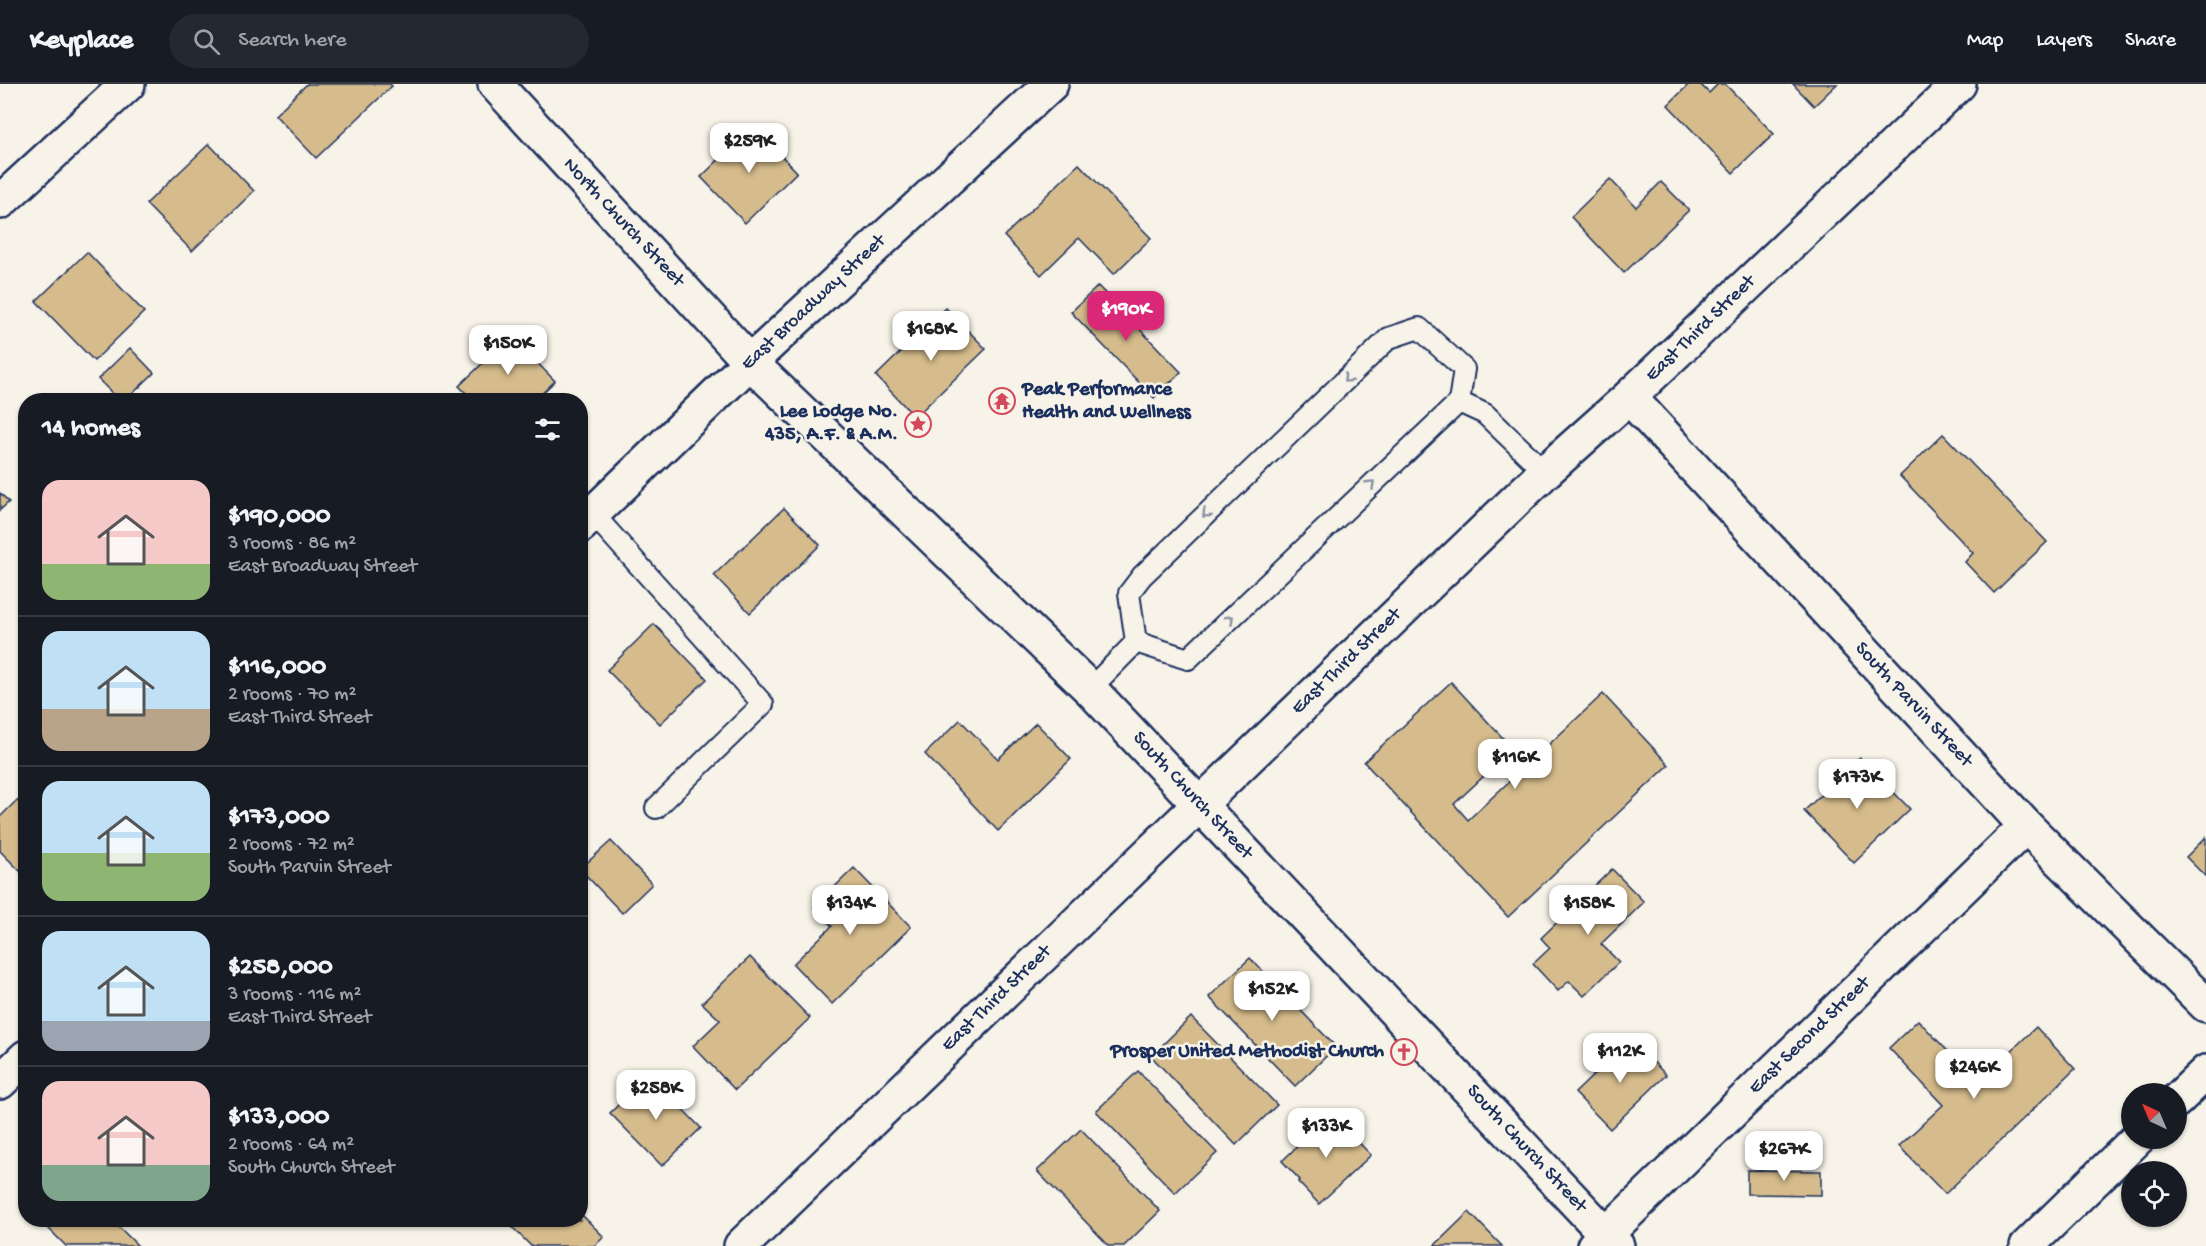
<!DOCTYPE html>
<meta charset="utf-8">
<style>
:root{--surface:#171b24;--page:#242831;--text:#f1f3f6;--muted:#9ea1a6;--line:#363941;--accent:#db2777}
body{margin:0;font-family:"Gochi Hand",sans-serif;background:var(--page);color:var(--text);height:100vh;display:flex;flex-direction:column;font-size:22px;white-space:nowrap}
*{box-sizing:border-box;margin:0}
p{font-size:20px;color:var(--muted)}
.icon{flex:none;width:33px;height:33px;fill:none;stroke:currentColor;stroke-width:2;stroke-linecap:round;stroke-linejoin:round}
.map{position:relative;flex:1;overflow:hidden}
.sheet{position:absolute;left:18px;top:309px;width:570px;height:834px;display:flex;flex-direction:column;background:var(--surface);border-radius:24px;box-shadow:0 2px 4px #0004}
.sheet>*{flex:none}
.needle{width:39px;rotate:316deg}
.controls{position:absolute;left:2121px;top:999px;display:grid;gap:12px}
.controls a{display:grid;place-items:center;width:66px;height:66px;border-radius:50%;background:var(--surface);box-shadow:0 2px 4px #0004;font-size:30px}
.price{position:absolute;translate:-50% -51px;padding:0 14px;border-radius:12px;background:#fff;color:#222;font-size:20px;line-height:39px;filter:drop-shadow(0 2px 3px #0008)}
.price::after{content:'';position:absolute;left:50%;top:36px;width:18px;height:14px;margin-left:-9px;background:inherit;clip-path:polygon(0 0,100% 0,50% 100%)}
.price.on{background:var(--accent);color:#fff}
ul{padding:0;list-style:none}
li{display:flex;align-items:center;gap:18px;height:150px;padding:0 24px}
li+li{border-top:2px solid var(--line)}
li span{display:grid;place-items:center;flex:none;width:168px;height:120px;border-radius:18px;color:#555}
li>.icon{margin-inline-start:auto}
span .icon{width:72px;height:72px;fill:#fffc;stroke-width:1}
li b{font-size:26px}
h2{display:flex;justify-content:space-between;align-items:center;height:72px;padding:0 24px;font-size:26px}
header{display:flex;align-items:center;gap:36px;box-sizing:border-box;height:84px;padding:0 30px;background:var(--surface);border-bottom:2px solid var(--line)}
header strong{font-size:28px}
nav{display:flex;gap:33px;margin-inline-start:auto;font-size:21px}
.search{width:420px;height:54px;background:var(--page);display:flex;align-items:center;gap:15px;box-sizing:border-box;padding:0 21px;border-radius:33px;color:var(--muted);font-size:22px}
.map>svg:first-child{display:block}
.building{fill:#d6bc8c;stroke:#1b2f5e;stroke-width:1.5}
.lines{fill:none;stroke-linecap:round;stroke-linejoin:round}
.lane-casing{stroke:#1b2f5e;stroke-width:24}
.street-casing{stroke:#1b2f5e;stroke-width:38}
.secondary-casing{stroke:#1b2f5e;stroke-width:38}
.lane{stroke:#f7f3e8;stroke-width:20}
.street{stroke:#f7f3e8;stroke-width:33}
.secondary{stroke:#f7f3e8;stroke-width:33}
.oneway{stroke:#8991a3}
.labels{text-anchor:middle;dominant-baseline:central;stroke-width:5;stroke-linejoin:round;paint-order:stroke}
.street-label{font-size:20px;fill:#1b2f5e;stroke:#f7f3e8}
.poi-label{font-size:20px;font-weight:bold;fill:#1b2f5e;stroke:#f7f3e8;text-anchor:end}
</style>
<header>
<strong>Keyplace</strong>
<div class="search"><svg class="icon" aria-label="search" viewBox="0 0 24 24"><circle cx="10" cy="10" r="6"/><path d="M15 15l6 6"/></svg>Search here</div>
<nav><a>Map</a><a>Layers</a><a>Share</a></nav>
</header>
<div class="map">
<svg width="2206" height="1162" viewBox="0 0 2206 1162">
<rect width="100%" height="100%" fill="#f7f3e8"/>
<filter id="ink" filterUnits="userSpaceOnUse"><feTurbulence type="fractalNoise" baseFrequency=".0167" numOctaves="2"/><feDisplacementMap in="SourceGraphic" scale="12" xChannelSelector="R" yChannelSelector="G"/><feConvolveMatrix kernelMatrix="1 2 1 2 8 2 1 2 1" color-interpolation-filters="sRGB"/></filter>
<g filter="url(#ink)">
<g class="building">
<polygon points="307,0 390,0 392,2 316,74 275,31"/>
<polygon points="1689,0 1700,0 1709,9 1718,0 1725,0 1774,50 1733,89 1668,21"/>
<polygon points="1793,0 1837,0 1814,22"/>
<polygon points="753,42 797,88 745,139 701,93"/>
<polygon points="209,60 254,107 192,167 146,120"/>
<polygon points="1079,80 1151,154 1114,190 1079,154 1041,191 1004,152"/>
<polygon points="1610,95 1636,123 1661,98 1689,126 1624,189 1571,133"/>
<polygon points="87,168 144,228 94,277 36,217"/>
<polygon points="1098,202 1181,288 1154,314 1071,228"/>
<polygon points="946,224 986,265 915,333 876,292"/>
<polygon points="511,252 555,297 535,316 473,316 459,302"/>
<polygon points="130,264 154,289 126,316 119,316 98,295"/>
<polygon points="1943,350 2047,458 1994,509 1965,478 1973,469 1900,392"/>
<polygon points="0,409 9,418 0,426"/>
<polygon points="784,424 820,461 750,529 714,491"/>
<polygon points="654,540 707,595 660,640 607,586"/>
<polygon points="1451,598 1513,665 1454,720 1468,736 1603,610 1669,681 1508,833 1364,678"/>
<polygon points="960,636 998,675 1036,639 1071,675 998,747 925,670"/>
<polygon points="1860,674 1910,725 1854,779 1804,727"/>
<polygon points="17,716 26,725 26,793 0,767 0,733"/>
<polygon points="2206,753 2206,793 2186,773"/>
<polygon points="611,757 652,800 622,829 580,785"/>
<polygon points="854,784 911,843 832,920 793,880 832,842 814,823"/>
<polygon points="1612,785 1644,818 1601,860 1619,878 1584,912 1569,897 1558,907 1533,880 1550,864 1541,854"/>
<polygon points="750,873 810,934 735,1006 693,962 720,936 702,919"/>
<polygon points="1250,874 1336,963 1295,1002 1209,913"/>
<polygon points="1191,933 1277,1021 1236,1061 1151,972"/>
<polygon points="1918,936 1978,999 2036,943 2075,985 1945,1110 1899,1062 1943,1021 1889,964"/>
<polygon points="1631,955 1666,991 1610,1045 1575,1009"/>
<polygon points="1138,987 1217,1069 1175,1109 1096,1027"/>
<polygon points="649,991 701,1044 662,1082 610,1029"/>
<polygon points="1331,1030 1371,1071 1319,1120 1298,1098 1300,1096 1282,1077"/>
<polygon points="1081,1045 1160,1127 1124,1162 1109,1162 1037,1087"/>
<polygon points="1747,1086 1821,1087 1821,1111 1747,1110"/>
<polygon points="1469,1128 1502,1162 1434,1162"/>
<polygon points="580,1129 604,1153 594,1162 531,1162 505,1136 580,1136"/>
<polygon points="40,1136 112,1136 138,1162 66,1162"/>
</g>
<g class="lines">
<defs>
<g id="lane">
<polyline points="593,430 763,620 656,724"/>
<polyline points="1136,558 1129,509 1142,492 1389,254 1419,244 1464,285 1459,318"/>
<polyline points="1090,605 1136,558 1188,575 1459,318 1485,330 1545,388"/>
</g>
<g id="street">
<polyline points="495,0 750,278 1090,605 1617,1162"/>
<polyline points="0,118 128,0"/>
<polyline points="1629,313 2026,742 2206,921"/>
<polyline points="741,1162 1545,388 1629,313 1959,0"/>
<polyline points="1594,1162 2026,742"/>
</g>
<g id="secondary">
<polyline points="580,442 750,278 1051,0"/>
<polyline points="0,998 26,973"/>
<polyline points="2176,1017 2206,988"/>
<polyline points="2027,1162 2138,1054"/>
</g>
</defs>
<use href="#lane" class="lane-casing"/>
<use href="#street" class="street-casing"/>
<use href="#secondary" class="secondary-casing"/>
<use href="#lane" class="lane"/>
<use href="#street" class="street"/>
<use href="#secondary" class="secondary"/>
</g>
<defs><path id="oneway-chevron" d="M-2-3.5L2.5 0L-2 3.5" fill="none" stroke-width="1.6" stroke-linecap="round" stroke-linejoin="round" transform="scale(1.5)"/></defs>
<g class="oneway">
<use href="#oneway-chevron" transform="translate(1347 295) rotate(136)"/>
<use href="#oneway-chevron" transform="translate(1371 400) rotate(-44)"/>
<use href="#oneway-chevron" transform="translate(1206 430) rotate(136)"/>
<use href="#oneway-chevron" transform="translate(1230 535) rotate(-44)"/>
</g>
</g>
<defs>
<symbol id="temple-ring" viewBox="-11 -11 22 22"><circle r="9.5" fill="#f7f3e8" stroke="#d1495b" stroke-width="1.5"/><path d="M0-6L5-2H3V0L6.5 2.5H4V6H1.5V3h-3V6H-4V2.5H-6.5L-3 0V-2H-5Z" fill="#d1495b"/></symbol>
<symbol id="sight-ring" viewBox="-11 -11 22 22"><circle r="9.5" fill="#f7f3e8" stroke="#d1495b" stroke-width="1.5"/><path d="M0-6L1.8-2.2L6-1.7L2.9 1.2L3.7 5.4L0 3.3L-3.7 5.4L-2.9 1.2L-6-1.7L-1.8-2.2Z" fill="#d1495b"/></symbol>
<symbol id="church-ring" viewBox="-11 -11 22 22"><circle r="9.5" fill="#f7f3e8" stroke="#d1495b" stroke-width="1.5"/><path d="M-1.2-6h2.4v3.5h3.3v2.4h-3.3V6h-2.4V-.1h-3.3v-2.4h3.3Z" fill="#d1495b"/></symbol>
</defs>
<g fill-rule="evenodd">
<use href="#temple-ring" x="987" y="302" width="30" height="30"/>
<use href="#sight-ring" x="903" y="325" width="30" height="30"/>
<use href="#church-ring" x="1389" y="953" width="30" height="30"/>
</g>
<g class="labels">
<g class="street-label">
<text transform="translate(623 139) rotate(47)">North Church Street</text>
<text transform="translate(814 219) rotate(-43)">East Broadway Street</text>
<text transform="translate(1701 245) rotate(-44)">East Third Street</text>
<text transform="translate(1347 578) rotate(-44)">East Third Street</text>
<text transform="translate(1913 621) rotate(47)">South Parvin Street</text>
<text transform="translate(1192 712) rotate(47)">South Church Street</text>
<text transform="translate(997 915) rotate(-44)">East Third Street</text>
<text transform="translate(1810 952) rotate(-44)">East Second Street</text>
<text transform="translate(1526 1065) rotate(47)">South Church Street</text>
</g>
<g class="poi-label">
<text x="1022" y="306" text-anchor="start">Peak Performance<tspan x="1022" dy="23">Health and Wellness</tspan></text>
<text x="898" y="328">Lee Lodge No.<tspan x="898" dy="23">435, A.F. &amp; A.M.</tspan></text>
<text x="1384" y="968">Prosper United Methodist Church</text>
</g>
</g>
</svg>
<div class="controls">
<a><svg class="needle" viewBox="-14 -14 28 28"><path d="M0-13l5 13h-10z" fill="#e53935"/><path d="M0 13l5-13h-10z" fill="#9ea1a6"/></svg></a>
<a><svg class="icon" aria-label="locate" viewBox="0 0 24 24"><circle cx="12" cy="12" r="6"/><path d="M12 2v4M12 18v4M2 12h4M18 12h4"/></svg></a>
</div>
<b class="price" style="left:749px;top:90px">$259K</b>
<b class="price on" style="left:1126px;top:258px">$190K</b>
<b class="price" style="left:931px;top:278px">$168K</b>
<b class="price" style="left:508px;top:292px">$150K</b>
<b class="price" style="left:1515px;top:706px">$116K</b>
<b class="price" style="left:1857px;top:726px">$173K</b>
<b class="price" style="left:850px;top:852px">$134K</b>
<b class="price" style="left:1588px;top:852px">$158K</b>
<b class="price" style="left:1272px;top:938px">$152K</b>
<b class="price" style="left:1620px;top:1000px">$112K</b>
<b class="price" style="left:1974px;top:1016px">$246K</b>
<b class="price" style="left:656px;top:1037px">$258K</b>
<b class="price" style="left:1326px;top:1075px">$133K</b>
<b class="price" style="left:1784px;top:1098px">$267K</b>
<section class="sheet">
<h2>14 homes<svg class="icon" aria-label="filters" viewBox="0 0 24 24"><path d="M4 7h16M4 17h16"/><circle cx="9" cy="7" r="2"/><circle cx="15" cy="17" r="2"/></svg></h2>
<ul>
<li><span style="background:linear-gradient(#f6c9c9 70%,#8fb573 0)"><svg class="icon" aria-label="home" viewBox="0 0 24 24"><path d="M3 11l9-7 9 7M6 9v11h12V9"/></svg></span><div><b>$190,000</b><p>3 rooms · 86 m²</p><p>East Broadway Street</p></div></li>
<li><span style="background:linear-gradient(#bfe0f5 65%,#b9a48a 0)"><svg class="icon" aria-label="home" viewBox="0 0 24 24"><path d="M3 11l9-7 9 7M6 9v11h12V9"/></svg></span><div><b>$116,000</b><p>2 rooms · 70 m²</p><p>East Third Street</p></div></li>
<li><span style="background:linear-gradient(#bfe0f5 60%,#8fb573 0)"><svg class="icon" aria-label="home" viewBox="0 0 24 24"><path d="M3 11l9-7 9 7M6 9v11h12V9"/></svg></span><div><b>$173,000</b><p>2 rooms · 72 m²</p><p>South Parvin Street</p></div></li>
<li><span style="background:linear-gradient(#bfe0f5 75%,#9aa5b1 0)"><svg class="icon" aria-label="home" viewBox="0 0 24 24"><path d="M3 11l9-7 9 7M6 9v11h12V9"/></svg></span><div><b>$258,000</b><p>3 rooms · 116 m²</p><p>East Third Street</p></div></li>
<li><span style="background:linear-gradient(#f6c9c9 70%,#7fa58c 0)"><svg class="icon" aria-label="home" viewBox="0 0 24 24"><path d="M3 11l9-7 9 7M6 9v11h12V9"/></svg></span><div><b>$133,000</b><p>2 rooms · 64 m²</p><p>South Church Street</p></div></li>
</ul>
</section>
</div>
